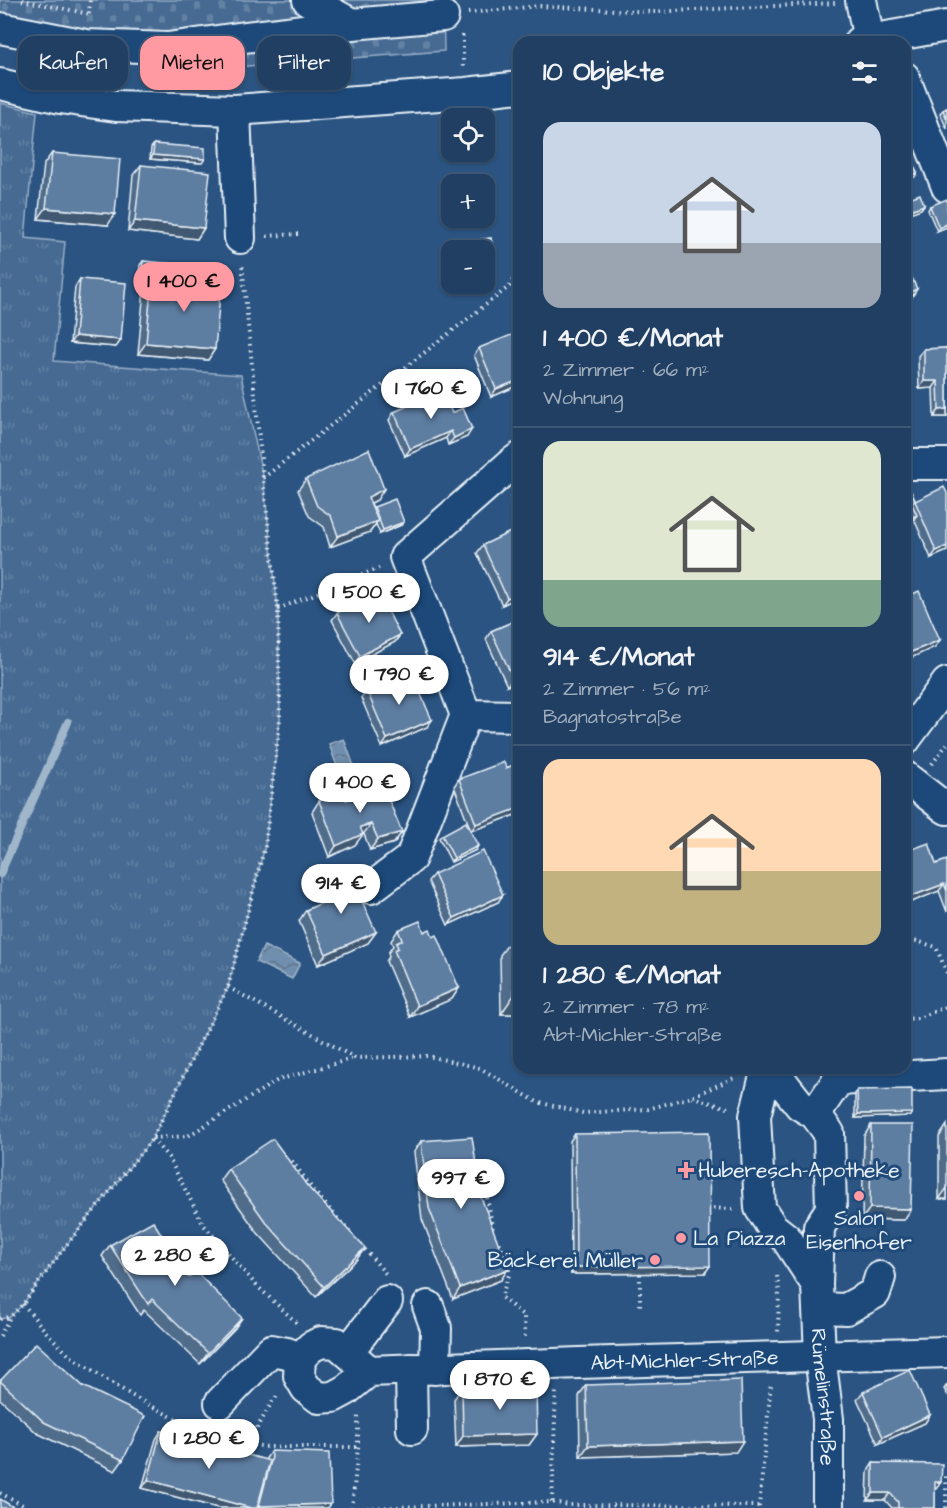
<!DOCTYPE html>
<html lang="de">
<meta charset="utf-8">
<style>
:root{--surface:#203f62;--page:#2d4a6b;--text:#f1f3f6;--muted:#a2afbe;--line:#3d5877;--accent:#ff9aa2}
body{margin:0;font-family:"Architects Daughter",sans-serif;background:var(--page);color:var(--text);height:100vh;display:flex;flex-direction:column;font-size:22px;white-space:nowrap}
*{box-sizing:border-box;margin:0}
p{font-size:20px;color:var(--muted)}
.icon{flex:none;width:33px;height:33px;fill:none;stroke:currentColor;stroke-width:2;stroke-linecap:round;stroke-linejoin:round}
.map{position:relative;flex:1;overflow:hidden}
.drawer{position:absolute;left:513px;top:36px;width:398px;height:1038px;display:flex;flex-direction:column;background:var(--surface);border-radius:18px;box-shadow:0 2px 4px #0004,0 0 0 2px var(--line)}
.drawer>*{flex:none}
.banner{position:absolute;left:18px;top:36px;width:405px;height:54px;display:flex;gap:12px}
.tools{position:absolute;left:441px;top:108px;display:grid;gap:12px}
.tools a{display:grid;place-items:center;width:54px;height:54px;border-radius:12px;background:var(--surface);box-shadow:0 2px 4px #0004,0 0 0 2px var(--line);font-size:30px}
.price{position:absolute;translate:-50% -51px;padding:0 14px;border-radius:21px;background:#fff;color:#222;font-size:20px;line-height:39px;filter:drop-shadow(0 2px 3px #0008)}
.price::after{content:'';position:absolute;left:50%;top:36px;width:18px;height:14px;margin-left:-9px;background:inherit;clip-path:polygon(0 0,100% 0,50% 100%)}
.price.on{background:var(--accent);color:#111}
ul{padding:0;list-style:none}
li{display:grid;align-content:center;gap:12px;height:318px;padding:0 30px}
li+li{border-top:2px solid var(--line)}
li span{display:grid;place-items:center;height:186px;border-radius:18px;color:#555}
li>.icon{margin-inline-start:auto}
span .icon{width:108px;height:108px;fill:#fffc;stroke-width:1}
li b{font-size:26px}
h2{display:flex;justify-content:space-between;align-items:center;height:72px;padding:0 30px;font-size:26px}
.chip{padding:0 21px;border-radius:18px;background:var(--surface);box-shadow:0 2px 4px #0004,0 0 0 2px var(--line);font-size:21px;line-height:54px}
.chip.on{background:var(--accent);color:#111}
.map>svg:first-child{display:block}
.grass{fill:url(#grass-tufts);stroke:#98aec6;stroke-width:1.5}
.cemetery{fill:url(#cemetery-stones);stroke:#98aec6;stroke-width:1.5}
.water{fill:url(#water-waves);stroke:#a0b6cb;stroke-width:1.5}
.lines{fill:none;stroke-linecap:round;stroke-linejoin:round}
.stream{stroke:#a0b6cb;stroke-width:8}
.minor-casing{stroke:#e8f1f8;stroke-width:34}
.path{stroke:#e8f1f8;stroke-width:4;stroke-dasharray:1.5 4.5;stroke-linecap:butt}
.minor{stroke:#1f4a7a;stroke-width:30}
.wall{fill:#506c8a;stroke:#e8f1f8;stroke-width:1.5}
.shaded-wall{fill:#415871;stroke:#e8f1f8;stroke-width:1.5}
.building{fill:#5d7da1;stroke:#e8f1f8;stroke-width:1.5}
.poi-dot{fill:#ff9aa2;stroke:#1f4a7a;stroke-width:2}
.labels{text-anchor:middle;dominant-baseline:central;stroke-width:6;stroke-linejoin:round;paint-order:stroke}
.poi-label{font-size:21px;fill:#e8f1f8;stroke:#1f4a7a;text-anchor:start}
.street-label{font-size:21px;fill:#e8f1f8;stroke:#1f4a7a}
</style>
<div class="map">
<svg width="947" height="1508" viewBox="0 0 947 1508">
<defs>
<pattern id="grass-tufts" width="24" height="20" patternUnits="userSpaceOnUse" patternTransform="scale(1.5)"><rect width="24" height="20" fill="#476b93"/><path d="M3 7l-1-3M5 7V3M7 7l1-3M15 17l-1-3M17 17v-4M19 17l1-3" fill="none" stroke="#6281a3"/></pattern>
<pattern id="cemetery-stones" width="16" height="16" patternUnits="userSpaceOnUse" patternTransform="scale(1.5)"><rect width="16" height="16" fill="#476b93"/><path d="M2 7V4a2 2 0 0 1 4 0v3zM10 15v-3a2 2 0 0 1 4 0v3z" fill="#6281a3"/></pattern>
<pattern id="water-waves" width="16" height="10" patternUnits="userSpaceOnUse" patternTransform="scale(1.5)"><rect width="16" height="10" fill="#708ead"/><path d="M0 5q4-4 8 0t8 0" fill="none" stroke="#61768a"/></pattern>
</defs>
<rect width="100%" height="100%" fill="#2b5482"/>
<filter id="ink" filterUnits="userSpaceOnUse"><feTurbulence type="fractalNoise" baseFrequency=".0167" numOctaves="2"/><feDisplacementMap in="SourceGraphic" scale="12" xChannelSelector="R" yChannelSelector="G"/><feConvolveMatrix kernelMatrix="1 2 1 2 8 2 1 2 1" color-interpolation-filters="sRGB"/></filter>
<g filter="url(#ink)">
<polygon class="grass" points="0,103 37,112 25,238 65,242 54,361 241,375 263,478 278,609 280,719 265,846 228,987 152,1139 64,1248 23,1304 10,1317 0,1319"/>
<polygon class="cemetery" points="0,0 443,0 444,51 196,70 56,53 0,43"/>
<g class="water">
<polygon points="344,739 354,766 339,772 329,744"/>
<polygon points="264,946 300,963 292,979 256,962"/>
</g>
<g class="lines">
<polyline class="stream" points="0,874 68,722"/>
<defs>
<g id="minor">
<polyline points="308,0 352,24"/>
<polyline points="861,0 869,40"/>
<polyline points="0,28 86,45 168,48 245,37 352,24 443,16"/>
<polyline points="859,42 947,26"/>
<polyline points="904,77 947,187"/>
<polyline points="0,84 60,98 116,106 235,110 466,93 519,87"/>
<polyline points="235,110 240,238"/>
<polyline points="904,464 947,464"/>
<polyline points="466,715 519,716"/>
<polyline points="904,741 947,683"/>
<polyline points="904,776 944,807 947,809"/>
<polyline points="371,888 411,858 466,715 405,557 512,463 519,458"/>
<polyline points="767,1068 755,1116 760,1208 772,1227 786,1238 817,1285"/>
<path id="s1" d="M771,1068l29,37 15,9 14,19 2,76 -12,18 -2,58 3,71 8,63v89"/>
<polyline points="815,1114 838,1080 947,1074"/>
<polyline points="428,1306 436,1328 435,1369"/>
<polyline points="818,1308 846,1309 875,1293 880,1277"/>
<polyline points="348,1352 387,1301"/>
<polyline points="411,1369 412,1429"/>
<path id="s2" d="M369,1371l-32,-28 -16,-1 -10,5 -11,11 -1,18 7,12 13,10 14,-1 13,-7 23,-19 210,-8 368,-11"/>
<polyline points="220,1403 271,1350 287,1353 300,1358"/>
</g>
</defs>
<use href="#minor" class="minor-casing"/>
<g class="path">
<polyline points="22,0 89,14"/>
<polyline points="468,13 539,6 653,12 835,3"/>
<polyline points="89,14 90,0"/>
<polyline points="463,35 463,67"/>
<polyline points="267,236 298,234"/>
<polyline points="263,478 510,286 519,266"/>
<polyline points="278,609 379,568"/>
<polyline points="932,764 947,744"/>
<polyline points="904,937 936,947 947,973"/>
<polyline points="228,987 355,1058 428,1056 480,1068 537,1102 583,1113 648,1109 691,1097 734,1078 737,1078"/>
<polyline points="904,1019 919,1018 947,1006"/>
<polyline points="692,1097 731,1109"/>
<polyline points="153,1138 188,1136 278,1080 354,1058"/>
<polyline points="152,1139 169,1158 203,1224 255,1284 299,1325"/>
<polyline points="292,1161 314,1191 352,1235"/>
<polyline points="483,1174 493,1231"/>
<polyline points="707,1208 733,1209"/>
<polyline points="495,1238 509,1258 509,1275 501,1297 524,1316 525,1338"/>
<polyline points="361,1245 386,1274"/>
<polyline points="640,1274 640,1310"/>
<polyline points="777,1276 779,1291 778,1332"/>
<polyline points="23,1304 47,1333 70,1356 131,1395 205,1435 230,1442 268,1447 358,1447"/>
<polyline points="0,1319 9,1317"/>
<polyline points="0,1336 10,1317 23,1304 64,1248 152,1139 228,987 265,846 280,719 278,609 263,478 242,263"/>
<polyline points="248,1444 272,1402 278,1395"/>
<polyline points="0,1493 28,1508"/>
<polyline points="552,1502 556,1389"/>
<polyline points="759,1507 771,1383"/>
<polyline points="352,1508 358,1447 358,1413"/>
<polyline points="367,1508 552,1502 569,1505 759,1506"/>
<polyline points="946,1508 946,1475"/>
</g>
<use href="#minor" class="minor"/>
</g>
<g class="wall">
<polygon points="947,108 947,129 940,113 943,110"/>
<polygon points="154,144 202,163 150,159 151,148"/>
<polygon points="52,153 108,225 38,219 44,164"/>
<polygon points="141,165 204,228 197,239 128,231 133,175"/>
<polygon points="930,206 947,227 937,231 928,210"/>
<polygon points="491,238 493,251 490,255 484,256 484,250 468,250 468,245 470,241"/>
<polygon points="143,261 198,275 195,279 139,274 140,265"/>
<polygon points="152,278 215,349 208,360 138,354 144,289"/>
<polygon points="80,279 121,340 116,347 70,343 75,287"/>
<polygon points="479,348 519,385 491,397 474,355"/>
<polygon points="947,348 947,417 934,417 933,388 919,389 918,356 924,349"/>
<polygon points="394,412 452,413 467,437 448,445 446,438 405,456 389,420"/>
<polygon points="306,479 377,500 371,503 373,508 374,507 401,525 380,534 376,524 370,532 330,547 324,527 309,516 298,490"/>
<polygon points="519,491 519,518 510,497 512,494"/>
<polygon points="904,494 915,500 947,551 931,558 914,519 904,523"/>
<polygon points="519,528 519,597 502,605 477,553 483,545"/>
<polygon points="337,613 400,635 395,642 355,663 332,620"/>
<polygon points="519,619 519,681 507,686 486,639 491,631"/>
<polygon points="367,691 427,727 382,747 361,698"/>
<polygon points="519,763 519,819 517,820 515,815 471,831 454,786 459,779 506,768"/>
<polygon points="356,789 402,832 394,843 370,850 364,834 362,835 355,845 329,857 312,812 319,801 346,800 349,799"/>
<polygon points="442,835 476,850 451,862 439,838"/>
<polygon points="904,852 936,864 947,860 947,912 939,891 904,905"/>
<polygon points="434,874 498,902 448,925 428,881"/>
<polygon points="325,880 376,932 368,943 318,965 299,921 306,910 323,903 318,891"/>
<polygon points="398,930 424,932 433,937 459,988 452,999 410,1017 386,961 389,957 388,953 393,946 391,941"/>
<polygon points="514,936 519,936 519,1014 501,1014 500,955"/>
<polygon points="857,1090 910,1116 855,1118 855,1094"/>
<polygon points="871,1125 911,1209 904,1220 862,1219 864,1136"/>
<polygon points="947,1125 947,1199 939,1199 939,1137"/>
<polygon points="575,1134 705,1273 571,1274 570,1141"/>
<polygon points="421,1141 481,1197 501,1280 453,1299 422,1219 414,1152"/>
<polygon points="228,1169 357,1259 316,1297 257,1232 220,1180"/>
<polygon points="110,1245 188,1277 235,1328 200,1364 144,1310 140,1315 102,1256"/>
<polygon points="0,1380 83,1386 123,1460 115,1471 37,1433 0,1399"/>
<polygon points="586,1385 736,1452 580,1457 579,1396"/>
<polygon points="947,1385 947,1394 944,1389"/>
<polygon points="462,1388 537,1434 529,1445 456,1447 454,1399"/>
<polygon points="863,1392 930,1415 925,1423 878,1444 857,1399"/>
<polygon points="161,1431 265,1460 271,1451 328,1508 218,1508 142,1488 156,1439"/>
<polygon points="873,1463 941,1482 935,1489 935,1508 892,1508 885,1500 867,1500 868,1471"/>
</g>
<g class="shaded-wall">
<polygon points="153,155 205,159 202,163 150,159"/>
<polygon points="917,173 915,177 904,181 904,178"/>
<polygon points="924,205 921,209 904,215 904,212"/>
<polygon points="46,208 115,214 108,225 38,219"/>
<polygon points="135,221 204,228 197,239 128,231"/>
<polygon points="947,224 947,227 937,231 939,228"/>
<polygon points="493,251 490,255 484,256 484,253"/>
<polygon points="142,270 198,275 195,279 139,274"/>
<polygon points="917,289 912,297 904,300 904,295"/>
<polygon points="75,336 121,340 116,347 70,343"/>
<polygon points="146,343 215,349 208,360 138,354"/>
<polygon points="519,380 519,385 491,397 496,389"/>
<polygon points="924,381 938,381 933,388 919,389"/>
<polygon points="947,409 947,417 934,417 939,410"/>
<polygon points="472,429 467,437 448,445 454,438"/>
<polygon points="451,431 446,438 405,456 410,449"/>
<polygon points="384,489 377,500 361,508 368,497"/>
<polygon points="917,515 914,519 904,523 904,521"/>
<polygon points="378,521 370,532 330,547 338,536"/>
<polygon points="404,522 401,525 380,534 383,530"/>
<polygon points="947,546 947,551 931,558 936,551"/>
<polygon points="519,592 519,597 502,605 507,598"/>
<polygon points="400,635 395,642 355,663 360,656"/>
<polygon points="940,640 935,647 904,661 904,655"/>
<polygon points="519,675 519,681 507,686 513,678"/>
<polygon points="432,720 427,727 382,747 387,739"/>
<polygon points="519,808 519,809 515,815 471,831 476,824"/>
<polygon points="371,824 355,845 329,857 336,846 360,827"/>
<polygon points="402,832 394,843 370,850 378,839"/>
<polygon points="478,846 476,850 451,862 454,858"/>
<polygon points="944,884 939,891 904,905 904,899"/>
<polygon points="503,895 498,902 448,925 454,918"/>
<polygon points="376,932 368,943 318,965 326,954"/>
<polygon points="459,988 452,999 410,1017 417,1006"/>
<polygon points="514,995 519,995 519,1014 501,1014"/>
<polygon points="912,1113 910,1116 855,1118 858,1114"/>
<polygon points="947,1188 947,1199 939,1199"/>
<polygon points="870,1208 911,1209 904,1220 862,1219"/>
<polygon points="365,1248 357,1259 316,1297 324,1287"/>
<polygon points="710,1266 705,1273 571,1274 576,1267"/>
<polygon points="508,1269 501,1280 453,1299 460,1288"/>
<polygon points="242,1318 235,1328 200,1364 208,1353"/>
<polygon points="930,1415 925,1423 878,1444 883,1437"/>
<polygon points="537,1434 529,1445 456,1447 463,1436"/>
<polygon points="743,1441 736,1452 580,1457 588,1446"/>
<polygon points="148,1480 251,1508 218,1508 142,1488"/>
<polygon points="935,1482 941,1482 936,1489 930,1489"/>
<polygon points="873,1493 890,1493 885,1500 867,1500"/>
<polygon points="331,1504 328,1508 257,1508 259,1506"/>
</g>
<g class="building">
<polygon points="947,108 947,119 943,110"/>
<polygon points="154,144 205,148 205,159 153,155"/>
<polygon points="908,152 917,173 904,178 904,153"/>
<polygon points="52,153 120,159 115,214 46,208"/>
<polygon points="141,165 210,172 204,228 135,221"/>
<polygon points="920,194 924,205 904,212 904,200"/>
<polygon points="947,199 947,224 939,228 930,206"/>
<polygon points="491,238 493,251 484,253 484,250 472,250 470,241"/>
<polygon points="143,261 198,266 198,275 142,270"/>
<polygon points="904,261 917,289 904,295"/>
<polygon points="152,278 221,284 215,349 146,343"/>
<polygon points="80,279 126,283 121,340 75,336"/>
<polygon points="519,332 519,380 496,389 479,348"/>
<polygon points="947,348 947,409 939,410 938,381 924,381 924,349"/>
<polygon points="442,391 452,413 463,408 472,429 454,438 451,431 410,449 394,412"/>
<polygon points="369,449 384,489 368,497 378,521 338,536 331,516 317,506 306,479"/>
<polygon points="944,487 947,493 947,546 936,551 915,501"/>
<polygon points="519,491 519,509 512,494"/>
<polygon points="911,491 915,500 912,504 917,515 904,521 904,494"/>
<polygon points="395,499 404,522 383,530 374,507"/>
<polygon points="519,528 519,592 507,598 483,545"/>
<polygon points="919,591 940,640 904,655 904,598"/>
<polygon points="378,592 400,635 360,656 337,613"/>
<polygon points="519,619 519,675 513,678 491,631"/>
<polygon points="411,672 432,720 387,739 367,691"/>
<polygon points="504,762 506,768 519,763 519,808 476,824 459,779"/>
<polygon points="380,779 402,832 378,839 371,824 360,827 363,834 336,846 319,801 342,791 346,800 358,796 356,789"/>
<polygon points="466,822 478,846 454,858 442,835"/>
<polygon points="929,843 936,864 947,860 947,891 944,884 904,899 904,852"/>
<polygon points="483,851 503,895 454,918 434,874"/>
<polygon points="348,870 376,932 326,954 306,910 333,898 325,880"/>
<polygon points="420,921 424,932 430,929 433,937 437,935 459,988 417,1006 394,950 398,948 396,943 402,940 398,930"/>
<rect x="514" y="936" width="5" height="59"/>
<polygon points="912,1089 912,1113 858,1114 857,1090"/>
<polygon points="871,1125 913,1125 911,1209 870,1208"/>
<polygon points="709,1132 710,1266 576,1267 575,1134"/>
<polygon points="472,1137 481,1197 508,1269 460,1288 429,1208 421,1141"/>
<polygon points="273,1139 308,1187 365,1248 324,1287 265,1221 228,1169"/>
<polygon points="153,1221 188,1277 196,1272 242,1318 208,1353 152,1299 148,1304 110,1245"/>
<polygon points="36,1343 83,1386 145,1416 123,1460 44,1422 0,1381"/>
<polygon points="910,1370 930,1415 883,1437 863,1392"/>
<polygon points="741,1380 743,1441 588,1446 586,1385"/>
<polygon points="536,1386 537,1434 463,1436 462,1388"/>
<polygon points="161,1431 270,1461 257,1508 251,1508 148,1480"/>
<polygon points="271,1451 329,1453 331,1504 259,1506 272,1457"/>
<polygon points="873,1463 942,1464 941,1482 935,1482 935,1508 898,1508 898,1502 890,1493 873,1493"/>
<polygon points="0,1499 15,1508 0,1508"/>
</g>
</g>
<g class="poi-dot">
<path d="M683 1161h6v6h6v6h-6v6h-6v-6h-6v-6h6z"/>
<circle cx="859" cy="1196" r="6"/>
<circle cx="681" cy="1238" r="6"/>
<circle cx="655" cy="1260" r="6"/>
</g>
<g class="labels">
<g class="poi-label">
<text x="698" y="1170">Huberesch-Apotheke</text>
<text x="859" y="1218" text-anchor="middle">Salon<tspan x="859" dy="24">Eisenhofer</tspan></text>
<text x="693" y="1238">La Piazza</text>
<text x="643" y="1260" text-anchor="end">Bäckerei Müller</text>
</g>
<g class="street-label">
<text stroke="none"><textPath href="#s2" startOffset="508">Abt-Michler-Straße</textPath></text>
<text stroke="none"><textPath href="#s1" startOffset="356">Rümelinstraße</textPath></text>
</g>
</g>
</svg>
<div class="tools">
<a><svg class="icon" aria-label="locate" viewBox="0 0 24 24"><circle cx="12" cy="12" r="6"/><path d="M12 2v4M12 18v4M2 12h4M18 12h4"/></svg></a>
<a>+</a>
<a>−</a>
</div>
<b class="price on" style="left:184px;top:313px">1 400 €</b>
<b class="price" style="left:431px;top:420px">1 760 €</b>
<b class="price" style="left:369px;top:624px">1 500 €</b>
<b class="price" style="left:399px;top:706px">1 790 €</b>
<b class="price" style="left:360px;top:814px">1 400 €</b>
<b class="price" style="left:341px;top:915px">914 €</b>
<b class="price" style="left:461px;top:1210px">997 €</b>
<b class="price" style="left:175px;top:1287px">2 280 €</b>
<b class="price" style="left:500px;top:1411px">1 870 €</b>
<b class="price" style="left:209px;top:1470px">1 280 €</b>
<div class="banner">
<a class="chip">Kaufen</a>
<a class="chip on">Mieten</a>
<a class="chip">Filter</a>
</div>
<section class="drawer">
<h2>10 Objekte<svg class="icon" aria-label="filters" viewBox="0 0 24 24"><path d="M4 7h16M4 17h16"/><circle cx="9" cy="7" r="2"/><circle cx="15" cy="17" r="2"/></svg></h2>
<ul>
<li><span style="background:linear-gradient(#c9d6e8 65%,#9aa5b1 0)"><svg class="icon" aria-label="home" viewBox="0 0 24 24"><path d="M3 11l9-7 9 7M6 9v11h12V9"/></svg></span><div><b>1 400 €/Monat</b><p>2 Zimmer · 66 m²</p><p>Wohnung</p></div></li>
<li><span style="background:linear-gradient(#dfe7d0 75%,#7fa58c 0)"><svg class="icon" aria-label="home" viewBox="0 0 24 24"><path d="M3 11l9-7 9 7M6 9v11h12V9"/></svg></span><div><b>914 €/Monat</b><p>2 Zimmer · 56 m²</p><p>Bagnatostraße</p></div></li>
<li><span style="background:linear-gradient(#ffd9b3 60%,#c2b280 0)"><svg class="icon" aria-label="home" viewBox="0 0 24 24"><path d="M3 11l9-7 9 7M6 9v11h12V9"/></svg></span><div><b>1 280 €/Monat</b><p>2 Zimmer · 78 m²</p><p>Abt-Michler-Straße</p></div></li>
</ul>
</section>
</div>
